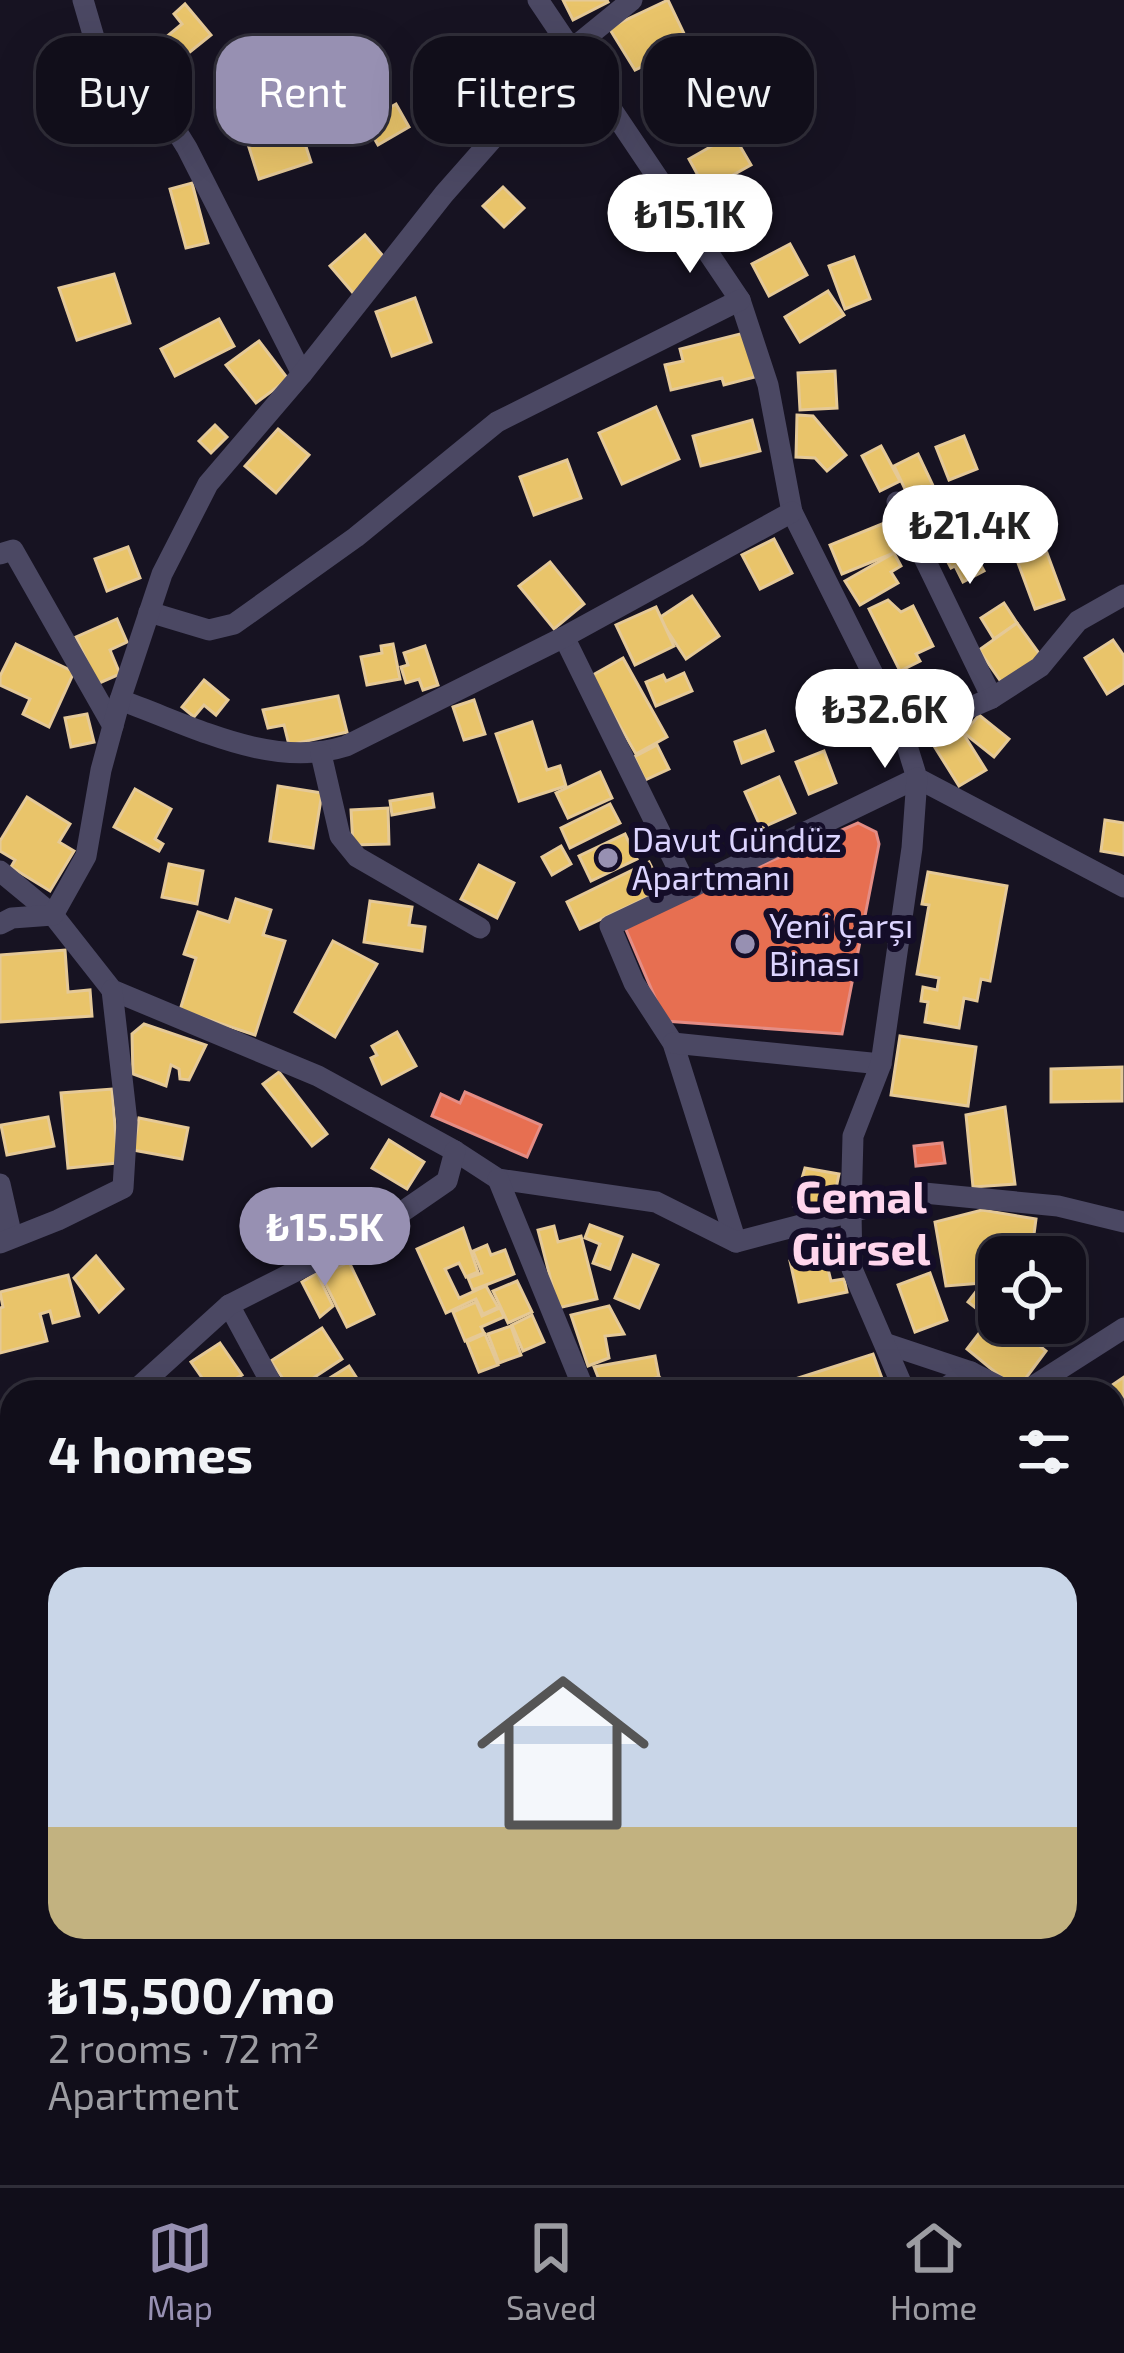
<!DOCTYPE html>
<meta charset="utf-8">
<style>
:root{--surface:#110e1a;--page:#1a1723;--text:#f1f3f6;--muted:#9c9ca2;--line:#302e39;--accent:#9790b2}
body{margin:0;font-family:"Exo 2",sans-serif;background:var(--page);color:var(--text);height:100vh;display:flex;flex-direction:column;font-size:45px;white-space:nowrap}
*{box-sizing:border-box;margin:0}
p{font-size:39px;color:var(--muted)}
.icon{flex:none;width:66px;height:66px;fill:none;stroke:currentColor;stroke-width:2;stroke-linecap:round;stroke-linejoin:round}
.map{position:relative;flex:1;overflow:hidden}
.side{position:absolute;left:0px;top:1380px;width:1125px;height:807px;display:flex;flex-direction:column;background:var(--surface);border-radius:36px 36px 0 0;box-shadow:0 12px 48px #0002,0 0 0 3px var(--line)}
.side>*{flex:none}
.banner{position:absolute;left:36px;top:36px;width:1053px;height:108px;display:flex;gap:24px}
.tools{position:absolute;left:978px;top:1236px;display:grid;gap:24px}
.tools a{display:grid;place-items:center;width:108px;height:108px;border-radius:24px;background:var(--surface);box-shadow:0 12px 48px #0002,0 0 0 3px var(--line);font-size:60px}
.price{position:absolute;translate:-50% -102px;padding:0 27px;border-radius:42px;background:#fff;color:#222;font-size:39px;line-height:78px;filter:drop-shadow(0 3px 6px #0008)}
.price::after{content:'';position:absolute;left:50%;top:72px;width:36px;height:27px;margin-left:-18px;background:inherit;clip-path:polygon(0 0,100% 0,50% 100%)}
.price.selected{background:var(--accent);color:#fff}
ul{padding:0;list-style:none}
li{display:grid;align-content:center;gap:24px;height:636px;padding:0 48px}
li span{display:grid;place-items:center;height:372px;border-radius:36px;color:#555}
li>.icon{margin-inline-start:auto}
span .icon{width:216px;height:216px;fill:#fffc;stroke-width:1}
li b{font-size:51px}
h2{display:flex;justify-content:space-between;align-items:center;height:144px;padding:0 48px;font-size:51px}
.pill{padding:0 42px;border-radius:36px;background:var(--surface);box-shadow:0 12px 48px #0002,0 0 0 3px var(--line);font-size:42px;line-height:108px}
.pill.selected{background:var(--accent);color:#fff}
.menu{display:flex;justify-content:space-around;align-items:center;height:168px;border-top:3px solid var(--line);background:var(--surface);font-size:33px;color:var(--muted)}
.menu a{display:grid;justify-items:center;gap:6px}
.menu .selected{color:var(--accent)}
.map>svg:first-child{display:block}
.homes{fill:#e9c46a;stroke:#e5c997;stroke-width:3}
.shops{fill:#e76f51;stroke:#e48d85;stroke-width:3}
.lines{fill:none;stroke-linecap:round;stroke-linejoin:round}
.minor{stroke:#4b4863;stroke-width:21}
.poi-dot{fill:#9790b2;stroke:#140d28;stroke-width:4.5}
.labels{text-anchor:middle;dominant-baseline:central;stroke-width:12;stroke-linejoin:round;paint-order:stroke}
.poi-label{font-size:33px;fill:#dcd4ff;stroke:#140d28;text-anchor:start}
.district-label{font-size:45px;font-weight:bold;fill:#ffd6ed;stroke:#140d28}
</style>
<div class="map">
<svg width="1124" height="2185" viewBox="0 0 1124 2185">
<rect width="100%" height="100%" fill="#171322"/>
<g class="homes">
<polygon points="563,0 607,0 608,2 573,20"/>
<polygon points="668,0 689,44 635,70 609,28"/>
<polygon points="185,4 211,35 170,68 153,48 182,24 174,14"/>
<polygon points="269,66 285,105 228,128 217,100 237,92 233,82"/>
<polygon points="487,77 509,106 476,131 469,121 445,139 430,119"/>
<polygon points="396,104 409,127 378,145 365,122"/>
<polygon points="298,122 311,162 259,179 246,138"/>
<polygon points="733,134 751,165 706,190 689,159"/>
<polygon points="192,183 208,243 186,248 170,189"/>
<polygon points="503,187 524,208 504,227 483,206"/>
<polygon points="365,235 389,263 354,294 330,266"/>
<polygon points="790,244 807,275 769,296 752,264"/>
<polygon points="854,257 870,299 845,309 829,266"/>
<polygon points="114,274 130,323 77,340 59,288"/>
<polygon points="828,291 844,315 800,342 785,317"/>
<polygon points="415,298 431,342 392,356 376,312"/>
<polygon points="219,319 234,346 175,376 161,349"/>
<polygon points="744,333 755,377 724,385 722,378 671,390 665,365 683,361 680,349"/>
<polygon points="259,341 288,379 256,403 226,365"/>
<polygon points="835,371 837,408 800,410 798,373"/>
<polygon points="656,407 679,459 622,484 599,433"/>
<polygon points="797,415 813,416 846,455 827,471 815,458 796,457"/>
<polygon points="752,420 760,451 701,466 693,436"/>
<polygon points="215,425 227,437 211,453 199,441"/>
<polygon points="278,429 309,455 276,493 245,466"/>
<polygon points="964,436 977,469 949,480 936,447"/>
<polygon points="881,446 900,481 880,491 862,456"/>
<polygon points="918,454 937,494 913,506 894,466"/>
<polygon points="567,460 581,498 534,515 520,477"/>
<polygon points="882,524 894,553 842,574 830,545"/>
<polygon points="959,525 984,571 963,582 955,566 951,568 935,538"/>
<polygon points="774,539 792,573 760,589 742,555"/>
<polygon points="128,547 140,578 107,591 95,559"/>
<polygon points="894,553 901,566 891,572 898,583 860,605 845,581"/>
<polygon points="1047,553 1064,599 1035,609 1018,563"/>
<polygon points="550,562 584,604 554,629 519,586"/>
<polygon points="692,596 719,636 686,659 659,618"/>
<polygon points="888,600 901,612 913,606 933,646 916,654 920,661 900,671 869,609"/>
<polygon points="1004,603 1017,623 994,639 981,618"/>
<polygon points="656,607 674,646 635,665 616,625"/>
<polygon points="117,619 127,642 110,650 120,674 97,684 76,637"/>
<polygon points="1017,623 1043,659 1004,686 979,650"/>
<polygon points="1113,640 1124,656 1124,683 1107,694 1085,658"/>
<polygon points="16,644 74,672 49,727 23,714 30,699 0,685 0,676"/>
<polygon points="393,644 400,679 367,685 361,657 382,653 381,646"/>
<polygon points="425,646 438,685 423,690 419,679 406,683 401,667 408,665 404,653"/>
<polygon points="623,658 667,737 636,754 591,676"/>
<polygon points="684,673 692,691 656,706 646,682 663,675 666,681"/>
<polygon points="204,680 228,700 216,715 204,705 194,717 182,707"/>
<polygon points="338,696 347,732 289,745 284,725 268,728 263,710"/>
<polygon points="474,700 485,734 464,740 453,707"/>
<polygon points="87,714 94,742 71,747 65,718"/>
<polygon points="979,715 1009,739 994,757 964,733"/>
<polygon points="532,722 547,770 560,766 566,786 519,801 496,734"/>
<polygon points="961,730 986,770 959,786 934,746"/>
<polygon points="765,731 773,751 742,763 735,742"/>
<polygon points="657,745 669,769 645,780 634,757"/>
<polygon points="824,751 836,783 809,794 796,762"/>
<polygon points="600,772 612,798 568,818 556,793"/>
<polygon points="779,777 795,813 761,828 745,792"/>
<polygon points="278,786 322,793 313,848 270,841"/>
<polygon points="135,789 171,809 155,839 163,844 159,851 114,827"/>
<polygon points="432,794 434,807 392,815 390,801"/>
<polygon points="27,797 70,824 59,842 74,851 50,891 11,867 15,860 0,851 0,841"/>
<polygon points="610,804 620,823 570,848 561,828"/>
<polygon points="388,808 389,844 353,845 351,810"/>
<polygon points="1105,820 1124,823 1124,855 1101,851"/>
<polygon points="625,834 637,859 591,881 579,856"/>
<polygon points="561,846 571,864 552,875 542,857"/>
<polygon points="649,862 663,890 580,929 567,902"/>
<polygon points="169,864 203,871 197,904 162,897"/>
<polygon points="479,865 514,883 497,918 461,899"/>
<polygon points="928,872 1007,886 990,981 981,979 977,1001 964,998 959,1028 925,1022 928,1002 921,1001 923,987 937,990 939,978 917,974 929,905 922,904"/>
<polygon points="236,899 271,910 263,935 285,941 255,1035 180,1010 196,958 184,954 198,912 229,922"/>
<polygon points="370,901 412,907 409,925 425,927 422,951 364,942"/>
<polygon points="333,941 377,964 335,1037 295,1012"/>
<polygon points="65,950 68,992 90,990 92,1016 0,1022 0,955"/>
<polygon points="144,1024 206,1045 189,1080 180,1079 179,1069 171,1065 166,1086 133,1074 132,1034"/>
<polygon points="397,1032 416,1066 382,1084 371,1058 377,1055 372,1046"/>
<polygon points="900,1036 976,1047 968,1106 891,1095"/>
<polygon points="1122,1067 1122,1101 1051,1102 1051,1069"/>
<polygon points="279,1072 327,1134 312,1146 263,1084"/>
<polygon points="112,1089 118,1163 68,1168 61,1093"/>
<polygon points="1005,1107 1015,1184 973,1187 966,1115"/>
<polygon points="48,1117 54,1146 7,1155 1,1125"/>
<polygon points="139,1118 188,1128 182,1159 133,1150"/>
<polygon points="389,1140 424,1162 407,1189 372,1168"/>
<polygon points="805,1168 839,1174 831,1213 794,1206"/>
<polygon points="982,1210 1036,1219 1031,1257 999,1257 999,1278 987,1277 982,1283 946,1286 935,1222"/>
<polygon points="590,1225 622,1237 610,1269 593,1263 600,1244 585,1238"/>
<polygon points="554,1226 558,1242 581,1236 597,1299 558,1308 538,1230"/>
<polygon points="463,1228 478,1272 466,1277 459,1263 445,1269 459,1298 486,1286 498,1307 483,1314 476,1299 446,1313 417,1249"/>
<polygon points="487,1245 491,1255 505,1250 514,1274 473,1290 468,1278 482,1273 473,1251"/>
<polygon points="838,1251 841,1266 828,1269 831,1281 844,1279 847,1292 799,1302 790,1261"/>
<polygon points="633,1255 658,1265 639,1308 615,1298"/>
<polygon points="96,1256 123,1289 99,1312 74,1278"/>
<polygon points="349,1262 374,1314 347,1327 321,1275"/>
<polygon points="317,1273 333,1306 320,1317 302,1282"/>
<polygon points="930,1273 947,1320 915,1332 898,1285"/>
<polygon points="68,1275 79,1316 53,1323 50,1311 40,1314 47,1341 0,1353 0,1308 3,1307 0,1292"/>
<polygon points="517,1281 532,1312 508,1323 493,1291"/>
<polygon points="978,1289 999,1302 999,1323 1011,1323 1046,1351 1017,1390 967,1349 990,1319 968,1302"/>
<polygon points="476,1302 482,1316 500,1308 504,1317 481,1327 484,1333 465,1341 453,1312"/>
<polygon points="609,1306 624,1334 605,1336 609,1358 588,1366 571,1315"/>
<polygon points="532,1315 544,1342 523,1351 512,1325"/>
<polygon points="511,1326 521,1355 499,1363 488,1334"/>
<polygon points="322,1328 342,1359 292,1392 271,1361"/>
<polygon points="485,1334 498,1365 479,1372 467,1342"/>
<polygon points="220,1343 242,1375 212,1392 191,1362"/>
<polygon points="873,1354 887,1392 794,1392 789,1381"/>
<polygon points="655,1356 659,1377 604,1392 594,1367"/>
<polygon points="349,1366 360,1383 345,1392 307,1392"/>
<polygon points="1124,1377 1124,1416 1113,1423 1113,1392 1102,1392"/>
<polygon points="660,1378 665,1392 613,1392"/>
<polygon points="12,1438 12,1492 0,1499 0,1439"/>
<polygon points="1124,1608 1124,1657 1113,1661 1113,1612"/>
<polygon points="1121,1810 1124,1886 1114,1890 1113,1813"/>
<polygon points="6,1991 12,1994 12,2044 0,2040 0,2001"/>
<polygon points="1115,1995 1124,2010 1124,2038 1113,2045"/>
<polygon points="0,2081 12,2086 12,2123 0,2155"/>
<polygon points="1124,2112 1124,2185 1111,2185 1105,2175 1113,2175 1113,2117"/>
<polygon points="66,2175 108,2175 120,2181 118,2185 61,2185"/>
<polygon points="192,2175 236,2175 239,2185 194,2185"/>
<polygon points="478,2175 568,2175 572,2185 450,2185"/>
<polygon points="575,2175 623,2175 627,2185 579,2185"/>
<polygon points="733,2175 779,2175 784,2185 737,2185"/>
</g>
<g class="shops">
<polygon points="858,823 876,832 879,844 842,1034 665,1021 624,925"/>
<polygon points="465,1092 541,1125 527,1157 432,1116 441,1094 460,1103"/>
<polygon points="942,1143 945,1163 916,1166 914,1146"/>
</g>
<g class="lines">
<g class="minor">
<polyline points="83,0 102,65 164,111 187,148 302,374"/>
<polyline points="538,0 740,300 768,385 792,512 904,736 917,778 1124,887"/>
<polyline points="897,502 992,698"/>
<polyline points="0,554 13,550 113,726"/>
<polyline points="149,612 209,630 234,624 356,537 497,422 740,300"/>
<polyline points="564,637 688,889 610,926 634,983 673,1043 736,1242"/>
<path d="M120,700c71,25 151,70 226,46l218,-109 228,-125"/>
<polyline points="904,736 992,698 1040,667 1078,621 1124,595"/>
<polyline points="321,754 340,836 357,857 480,928"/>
<polyline points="0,871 53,915 112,990 318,1076 455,1151 498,1179 656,1202 736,1242 924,1193 1058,1206 1124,1222"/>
<polyline points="688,889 917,778"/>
<polyline points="0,924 12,918 53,915 86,856 101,770 120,700 162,574 208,484 302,374 444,194 572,49 632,0"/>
<polyline points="673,1043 881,1064"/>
<polyline points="498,1179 585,1392"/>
<polyline points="0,1184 12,1237"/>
<polyline points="0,1243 58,1220 123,1188 127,1122 112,990"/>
<polyline points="229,1305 276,1392"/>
<polyline points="887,1344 971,1372 1010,1392"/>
<polyline points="133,1392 229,1305 373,1232 447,1181 455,1151"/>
<polyline points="905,1392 852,1269 851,1212 853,1136 881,1064 912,848 917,778"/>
<polyline points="938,1392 971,1372"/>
<polyline points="1024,1392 1124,1328"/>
<polyline points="0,1522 12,1524"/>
<polyline points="1113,1525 1124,1543"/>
<polyline points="0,1642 9,1626 12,1594"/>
<polyline points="0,1856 12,1862"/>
<polyline points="1113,1918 1124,1944"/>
<polyline points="1117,1970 1124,1984"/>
<polyline points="0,2048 12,2056"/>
<polyline points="178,2175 179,2185"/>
<polyline points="796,2175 800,2185"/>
<polyline points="984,2175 988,2185"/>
<polyline points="1051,2175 1052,2185"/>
<polyline points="41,2185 45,2175"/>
<polyline points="673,2185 692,2175"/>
</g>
</g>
<g class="poi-dot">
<circle cx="608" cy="858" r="12"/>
<circle cx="745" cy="944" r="12"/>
</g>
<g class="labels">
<g class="poi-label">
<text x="632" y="839">Davut Gündüz<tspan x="632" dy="38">Apartmanı</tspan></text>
<text x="769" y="925">Yeni Çarşı<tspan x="769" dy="38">Binası</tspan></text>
</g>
<g class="district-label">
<text x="861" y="1195">Cemal<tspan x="861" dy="52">Gürsel</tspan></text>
</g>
</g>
</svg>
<div class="tools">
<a><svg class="icon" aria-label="locate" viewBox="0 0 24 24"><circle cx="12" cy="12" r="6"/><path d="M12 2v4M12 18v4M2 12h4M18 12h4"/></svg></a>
</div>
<b class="price" style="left:690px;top:276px">₺15.1K</b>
<b class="price" style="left:970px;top:587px">₺21.4K</b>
<b class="price" style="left:885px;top:771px">₺32.6K</b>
<b class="price selected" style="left:325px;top:1289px">₺15.5K</b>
<div class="banner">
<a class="pill">Buy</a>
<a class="pill selected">Rent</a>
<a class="pill">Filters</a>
<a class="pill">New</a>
</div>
<section class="side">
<h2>4 homes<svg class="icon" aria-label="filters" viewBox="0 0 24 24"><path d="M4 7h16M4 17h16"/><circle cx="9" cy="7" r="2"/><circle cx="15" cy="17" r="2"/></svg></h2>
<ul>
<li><span style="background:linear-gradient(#c9d6e8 70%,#c2b280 0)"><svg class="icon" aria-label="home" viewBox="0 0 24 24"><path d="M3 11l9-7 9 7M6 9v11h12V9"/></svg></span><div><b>₺15,500/mo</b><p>2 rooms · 72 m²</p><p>Apartment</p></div></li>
</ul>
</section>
</div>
<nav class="menu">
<a class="selected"><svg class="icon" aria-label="map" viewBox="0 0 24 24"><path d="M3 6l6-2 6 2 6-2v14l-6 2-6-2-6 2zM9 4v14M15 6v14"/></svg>Map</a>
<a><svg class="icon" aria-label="saved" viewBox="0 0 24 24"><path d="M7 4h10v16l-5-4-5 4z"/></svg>Saved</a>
<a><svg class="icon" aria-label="home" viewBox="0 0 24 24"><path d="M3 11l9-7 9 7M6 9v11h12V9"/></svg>Home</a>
</nav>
